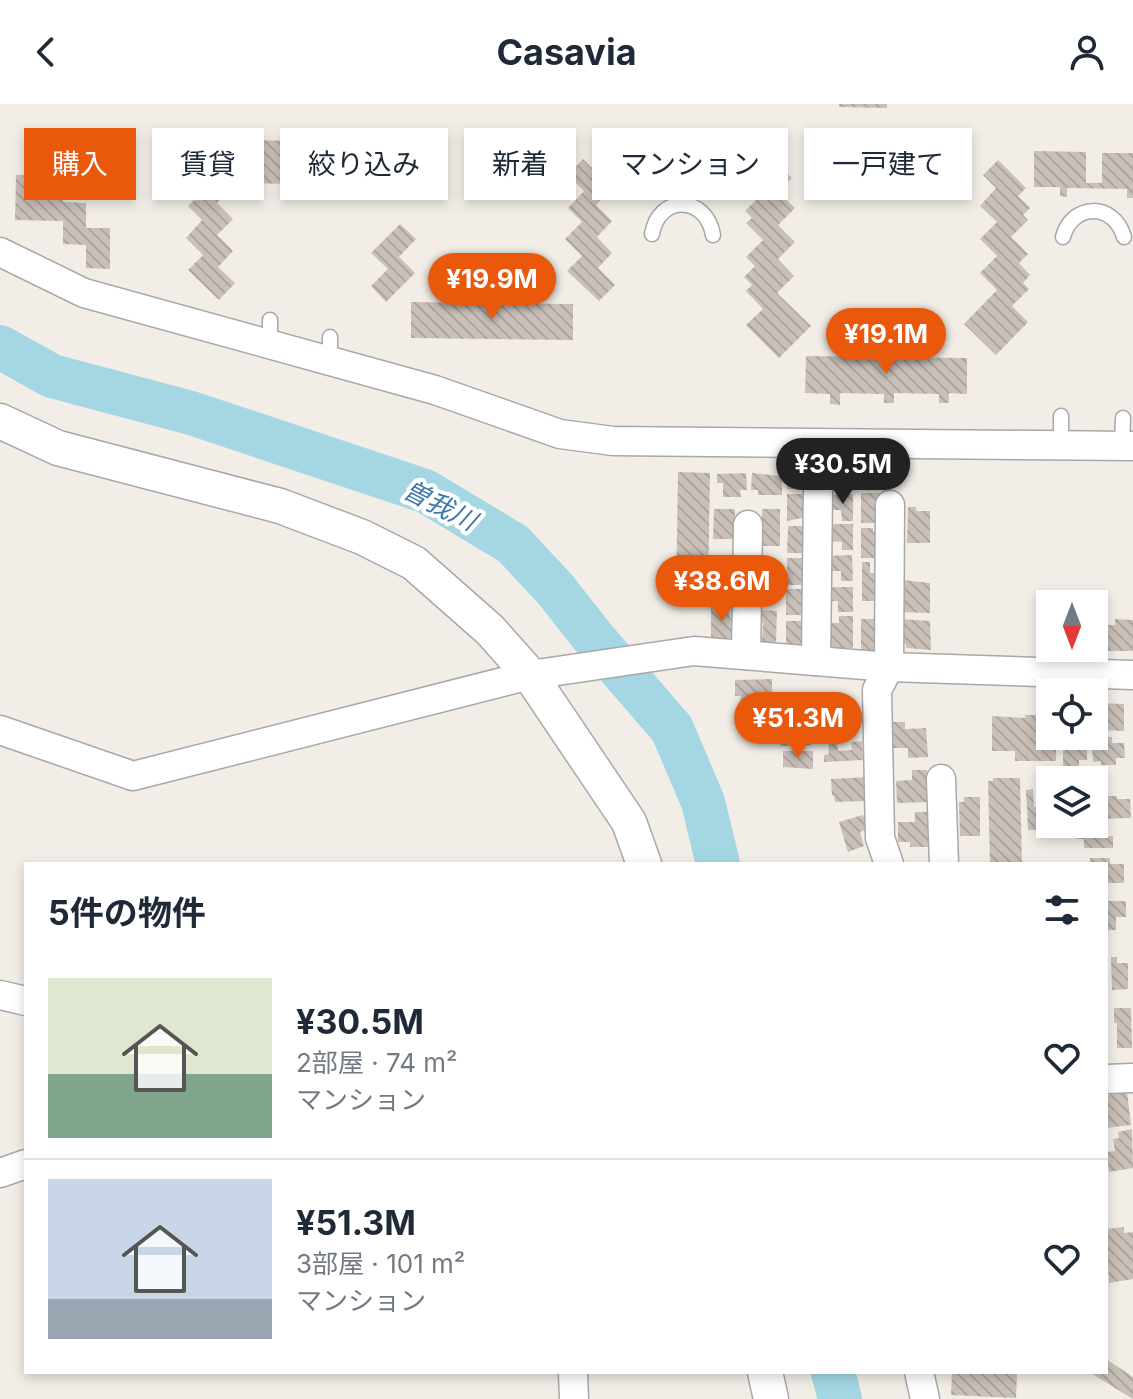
<!DOCTYPE html>
<html lang="ja">
<meta charset="utf-8">
<style>
:root{--surface:#fff;--page:#f6f6f7;--text:#1f2937;--muted:#747a83;--line:#e0e1e3;--accent:#ea580c}
body{margin:0;font-family:Inter,"Noto Sans JP",sans-serif;background:var(--page);color:var(--text);height:100vh;display:flex;flex-direction:column;font-size:30px;white-space:nowrap}
*{box-sizing:border-box;margin:0}
p{font-size:26px;color:var(--muted)}
.icon{flex:none;width:44px;height:44px;fill:none;stroke:currentColor;stroke-width:2;stroke-linecap:round;stroke-linejoin:round}
.map{position:relative;flex:1;overflow:hidden}
.panel{position:absolute;left:24px;top:758px;width:1084px;height:512px;display:flex;flex-direction:column;background:var(--surface);border-radius:0px;box-shadow:0 4px 12px #0003}
.panel>*{flex:none}
.guide{position:absolute;left:24px;top:24px;width:1086px;height:72px;display:flex;gap:16px}
.needle{width:52px;rotate:180deg}
.fabs{position:absolute;left:1036px;top:486px;display:grid;gap:16px}
.fabs a{display:grid;place-items:center;width:72px;height:72px;border-radius:0px;background:var(--surface);box-shadow:0 4px 12px #0003;font-size:40px}
.price{position:absolute;translate:-50% -68px;padding:0 18px;border-radius:28px;background:var(--accent);color:#fff;font-size:26px;line-height:52px;filter:drop-shadow(0 2px 4px #0008)}
.price::after{content:'';position:absolute;left:50%;top:48px;width:24px;height:18px;margin-left:-12px;background:inherit;clip-path:polygon(0 0,100% 0,50% 100%)}
.price.current{background:#222;color:#fff}
ul{padding:0;list-style:none}
li{display:flex;align-items:center;gap:24px;height:200px;padding:0 24px}
li+li{border-top:2px solid var(--line)}
li span{display:grid;place-items:center;flex:none;width:224px;height:160px;border-radius:0px;color:#555}
li>.icon{margin-inline-start:auto}
span .icon{width:96px;height:96px;fill:#fffc;stroke-width:1}
li b{font-size:34px}
h2{display:flex;justify-content:space-between;align-items:center;height:96px;padding:0 24px;font-size:34px}
.pill{padding:0 28px;border-radius:0px;background:var(--surface);box-shadow:0 4px 12px #0003;font-size:28px;line-height:72px}
.pill.current{background:var(--accent);color:#fff}
header{display:flex;justify-content:space-between;align-items:center;height:104px;padding:0 24px;background:var(--surface);font-size:36px;font-weight:700}
.map>svg:first-child{display:block}
.lines{fill:none;stroke-linecap:round;stroke-linejoin:round}
.river{stroke:#a4d7e3;stroke-width:44}
.building{fill:url(#building-back-hatch)}
.service-casing{stroke:#a8a8a8;stroke-width:17}
.minor-casing{stroke:#a8a8a8;stroke-width:31}
.tertiary-casing{stroke:#a8a8a8;stroke-width:37}
.service{stroke:#fff;stroke-width:14}
.minor{stroke:#fff;stroke-width:28}
.tertiary{stroke:#fff;stroke-width:34}
.labels{text-anchor:middle;dominant-baseline:central;stroke-width:8;stroke-linejoin:round;paint-order:stroke}
.water-label{font-size:26px;font-style:italic;fill:#3e78a9;stroke:#fff}
</style>
<header><svg class="icon" aria-label="back" viewBox="0 0 24 24"><path d="M15 5l-7 7 7 7"/></svg>Casavia<svg class="icon" aria-label="person" viewBox="0 0 24 24"><circle cx="12" cy="8" r="4"/><path d="M4 21q1-7 8-7t8 7"/></svg></header>
<div class="map">
<svg width="1133" height="1295" viewBox="0 0 1133 1295">
<defs>
<pattern id="building-back-hatch" width="6" height="6" patternUnits="userSpaceOnUse" patternTransform="scale(2)"><rect width="6" height="6" fill="#cac0b9"/><path d="M-1 5l2 2M0 0l6 6M5-1l2 2" fill="none" stroke="#ada59f"/></pattern>
</defs>
<rect width="100%" height="100%" fill="#f2eee7"/>
<g class="lines">
<g class="river">
<polyline points="0,243 52,272 191,309 425,387 513,440 555,485 596,537 672,625 703,698 718,760"/>
<polyline points="833,1268 840,1295"/>
</g>
</g>
<g class="building">
<polygon points="839,0 887,0 887,4 839,3"/>
<polygon points="246,36 294,37 293,80 246,79"/>
<polygon points="317,37 363,37 363,82 316,81"/>
<polygon points="622,43 676,44 676,74 688,74 689,44 743,45 743,82 621,79"/>
<polygon points="1034,47 1086,48 1086,79 1102,79 1102,49 1133,49 1133,94 1127,94 1127,85 1067,84 1067,93 1060,92 1060,83 1034,83"/>
<polygon points="203,54 233,82 217,99 233,115 217,131 233,147 218,163 235,179 219,196 188,166 203,151 186,134 202,116 188,102 205,85 188,69"/>
<polygon points="583,55 612,84 596,101 612,117 597,133 612,149 598,164 615,181 599,197 567,167 582,152 565,135 582,118 568,104 584,87 568,71"/>
<polygon points="998,56 1026,84 1018,92 1030,104 1023,111 1028,116 1011,133 1028,150 1019,159 1030,171 1023,179 1029,185 1012,202 1028,218 996,251 964,220 997,186 980,169 997,152 980,135 997,118 980,102 996,84 983,71"/>
<polygon points="776,59 792,74 778,87 795,104 778,121 795,138 778,155 794,172 777,189 811,222 779,254 746,221 763,205 746,187 752,181 744,173 755,162 746,153 763,136 746,119 752,114 745,107 757,95 748,86"/>
<polygon points="16,71 63,72 63,98 86,99 86,124 110,124 110,165 86,164 86,141 63,140 63,117 15,116"/>
<polygon points="400,120 416,135 399,153 415,169 386,198 371,182 388,165 371,149"/>
<polygon points="411,198 573,200 573,236 411,234"/>
<polygon points="806,252 967,254 967,290 949,289 949,299 939,299 939,290 894,289 894,299 884,299 884,290 840,289 840,301 830,300 830,290 805,289"/>
<polygon points="678,368 710,369 708,494 676,494"/>
<polygon points="746,369 747,386 740,386 741,393 723,393 723,379 717,379 717,370"/>
<polygon points="752,369 782,372 782,391 758,391 758,386 751,386"/>
<polygon points="815,369 815,378 808,385 787,385 787,370"/>
<rect x="829" y="369" width="23" height="16"/>
<rect x="860" y="370" width="26" height="15"/>
<polygon points="861,389 881,389 880,419 861,419"/>
<polygon points="787,390 806,390 806,413 787,417"/>
<polygon points="853,390 853,417 842,417 841,406 829,406 829,391"/>
<polygon points="908,403 916,403 916,407 930,407 930,439 907,439"/>
<polygon points="714,405 735,405 734,435 713,435"/>
<rect x="762" y="405" width="18" height="37"/>
<polygon points="829,420 853,420 853,446 842,446 842,438 829,437"/>
<polygon points="788,422 805,422 807,449 787,449"/>
<polygon points="861,424 873,424 873,428 880,428 880,454 861,454"/>
<polygon points="852,451 853,477 841,477 841,467 832,467 832,463 829,463 828,452"/>
<polygon points="713,454 721,455 721,460 731,460 731,492 712,492"/>
<rect x="787" y="454" width="19" height="27"/>
<polygon points="862,458 870,458 870,469 880,469 881,497 862,497"/>
<polygon points="764,460 778,461 778,493 760,493 760,465 763,465"/>
<polygon points="903,476 930,479 930,509 902,508"/>
<polygon points="828,483 853,483 853,508 838,508 838,497 828,497"/>
<polygon points="786,485 804,485 806,511 786,511"/>
<polygon points="1077,497 1099,497 1099,558 1078,558 1078,544 1094,544 1094,500 1077,500"/>
<polygon points="711,503 730,503 730,514 735,514 735,534 711,534"/>
<polygon points="758,506 777,507 776,540 762,539 763,519 758,519"/>
<polygon points="839,512 853,512 853,544 830,544 830,519 839,519"/>
<polygon points="861,515 880,515 880,542 874,542 874,546 861,546"/>
<polygon points="900,515 930,517 931,546 906,544 906,540 901,537"/>
<polygon points="1115,515 1133,516 1133,547 1103,547 1104,521 1115,521"/>
<rect x="786" y="517" width="19" height="26"/>
<polygon points="772,575 772,616 756,616 757,610 747,610 747,601 740,601 741,592 735,592 735,576"/>
<polygon points="818,590 826,590 826,593 846,593 848,612 856,612 856,624 819,625"/>
<polygon points="1099,599 1124,600 1124,627 1098,626"/>
<polygon points="811,610 812,641 780,642 779,611"/>
<polygon points="1025,611 1047,611 1047,615 1050,615 1050,632 1056,632 1056,657 1015,657 1015,647 992,647 992,612 1025,614"/>
<polygon points="892,618 905,618 905,625 926,624 928,653 908,654 908,644 893,644"/>
<polygon points="1097,633 1112,633 1112,639 1124,639 1125,654 1116,654 1116,661 1101,661 1101,657 1093,658 1092,639 1098,639"/>
<polygon points="828,636 837,636 838,647 852,646 851,638 862,637 863,656 824,658 824,651 829,650"/>
<polygon points="1063,639 1087,639 1087,656 1079,656 1079,671 1066,671 1066,663 1063,663"/>
<polygon points="783,647 813,647 813,665 783,663"/>
<polygon points="912,666 927,666 928,698 897,699 896,677 912,676"/>
<polygon points="867,673 868,689 864,689 865,697 835,698 834,691 832,692 831,675"/>
<polygon points="993,674 1020,674 1022,760 990,760 988,677 993,677"/>
<polygon points="1033,685 1034,703 1041,702 1042,719 1036,720 1036,726 1028,726 1026,686"/>
<polygon points="1094,692 1117,692 1117,695 1130,695 1131,714 1094,715"/>
<polygon points="964,693 980,693 980,732 960,732 959,698 964,698"/>
<polygon points="915,708 928,708 929,743 910,743 910,738 898,738 898,718 915,718"/>
<polygon points="863,711 868,725 860,728 864,742 848,748 839,718"/>
<polygon points="1076,722 1101,722 1101,732 1113,732 1113,744 1084,744 1084,735 1076,735"/>
<polygon points="1090,754 1110,754 1110,760 1124,760 1124,779 1106,779 1106,760 1090,760"/>
<polygon points="1108,797 1126,797 1126,813 1116,813 1116,826 1108,826"/>
<polygon points="1111,853 1117,853 1117,859 1128,859 1128,885 1112,886"/>
<polygon points="1114,904 1131,904 1132,944 1117,944 1117,919 1114,919"/>
<polygon points="1127,988 1131,1021 1106,1024 1106,991"/>
<polygon points="1132,1025 1133,1064 1109,1068 1107,1048 1115,1047 1113,1035 1119,1034 1118,1028"/>
<polygon points="1124,1123 1124,1129 1133,1128 1133,1175 1109,1179 1106,1125"/>
<polygon points="1106,1255 1133,1273 1133,1295 1089,1268 1106,1268"/>
<polygon points="952,1268 1017,1270 1016,1294 951,1291"/>
</g>
<g class="lines">
<defs>
<g id="service">
<path d="M652,130c7,-40 54,-39 61,1"/>
<path d="M1063,133c9,-34 51,-35 61,0"/>
<polyline points="270,239 270,216"/>
<polyline points="330,256 330,233"/>
<polyline points="1061,342 1061,312"/>
<polyline points="1122,342 1123,314"/>
</g>
<g id="minor">
<polyline points="0,148 84,189 435,286 560,330 613,337 1133,342"/>
<polyline points="746,551 748,421"/>
<polyline points="816,557 818,386"/>
<polyline points="0,626 133,672 530,571 694,547 889,563 1133,571"/>
<polyline points="941,675 944,760"/>
<polyline points="889,760 880,734 877,586 889,563 890,401"/>
<polyline points="0,891 26,897"/>
<polyline points="1106,975 1133,974"/>
<polyline points="0,1069 26,1060"/>
<polyline points="573,1268 574,1295"/>
<polyline points="919,1268 925,1295"/>
</g>
<g id="tertiary">
<polyline points="0,317 58,344 280,402 362,433 414,459 490,526 530,571 629,718 644,760"/>
<polyline points="765,1268 771,1295"/>
</g>
</defs>
<use href="#service" class="service-casing"/>
<use href="#minor" class="minor-casing"/>
<use href="#tertiary" class="tertiary-casing"/>
<use href="#service" class="service"/>
<use href="#minor" class="minor"/>
<use href="#tertiary" class="tertiary"/>
</g>
<g class="labels">
<g class="water-label">
<text transform="translate(440 401) rotate(27)">曽我川</text>
</g>
</g>
</svg>
<div class="fabs">
<a><svg class="needle" viewBox="-14 -14 28 28"><path d="M0-13l5 13h-10z" fill="#e53935"/><path d="M0 13l5-13h-10z" fill="#747a83"/></svg></a>
<a><svg class="icon" aria-label="locate" viewBox="0 0 24 24"><circle cx="12" cy="12" r="6"/><path d="M12 2v4M12 18v4M2 12h4M18 12h4"/></svg></a>
<a><svg class="icon" aria-label="layers" viewBox="0 0 24 24"><path d="M12 4l9 5-9 5-9-5zM3 14l9 5 9-5"/></svg></a>
</div>
<b class="price" style="left:492px;top:217px">¥19.9M</b>
<b class="price" style="left:886px;top:272px">¥19.1M</b>
<b class="price current" style="left:843px;top:402px">¥30.5M</b>
<b class="price" style="left:722px;top:519px">¥38.6M</b>
<b class="price" style="left:798px;top:656px">¥51.3M</b>
<div class="guide">
<a class="pill current">購入</a>
<a class="pill">賃貸</a>
<a class="pill">絞り込み</a>
<a class="pill">新着</a>
<a class="pill">マンション</a>
<a class="pill">一戸建て</a>
</div>
<section class="panel">
<h2>5件の物件<svg class="icon" aria-label="filters" viewBox="0 0 24 24"><path d="M4 7h16M4 17h16"/><circle cx="9" cy="7" r="2"/><circle cx="15" cy="17" r="2"/></svg></h2>
<ul>
<li><span style="background:linear-gradient(#dfe7d0 60%,#7fa58c 0)"><svg class="icon" aria-label="home" viewBox="0 0 24 24"><path d="M3 11l9-7 9 7M6 9v11h12V9"/></svg></span><div><b>¥30.5M</b><p>2部屋 · 74 m²</p><p>マンション</p></div><svg class="icon" aria-label="heart" viewBox="0 0 24 24"><path d="M12 20l-8-8c-3-5 5-10 8-4 3-6 11-1 8 4z"/></svg></li>
<li><span style="background:linear-gradient(#c9d6e8 75%,#9aa5b1 0)"><svg class="icon" aria-label="home" viewBox="0 0 24 24"><path d="M3 11l9-7 9 7M6 9v11h12V9"/></svg></span><div><b>¥51.3M</b><p>3部屋 · 101 m²</p><p>マンション</p></div><svg class="icon" aria-label="heart" viewBox="0 0 24 24"><path d="M12 20l-8-8c-3-5 5-10 8-4 3-6 11-1 8 4z"/></svg></li>
</ul>
</section>
</div>
